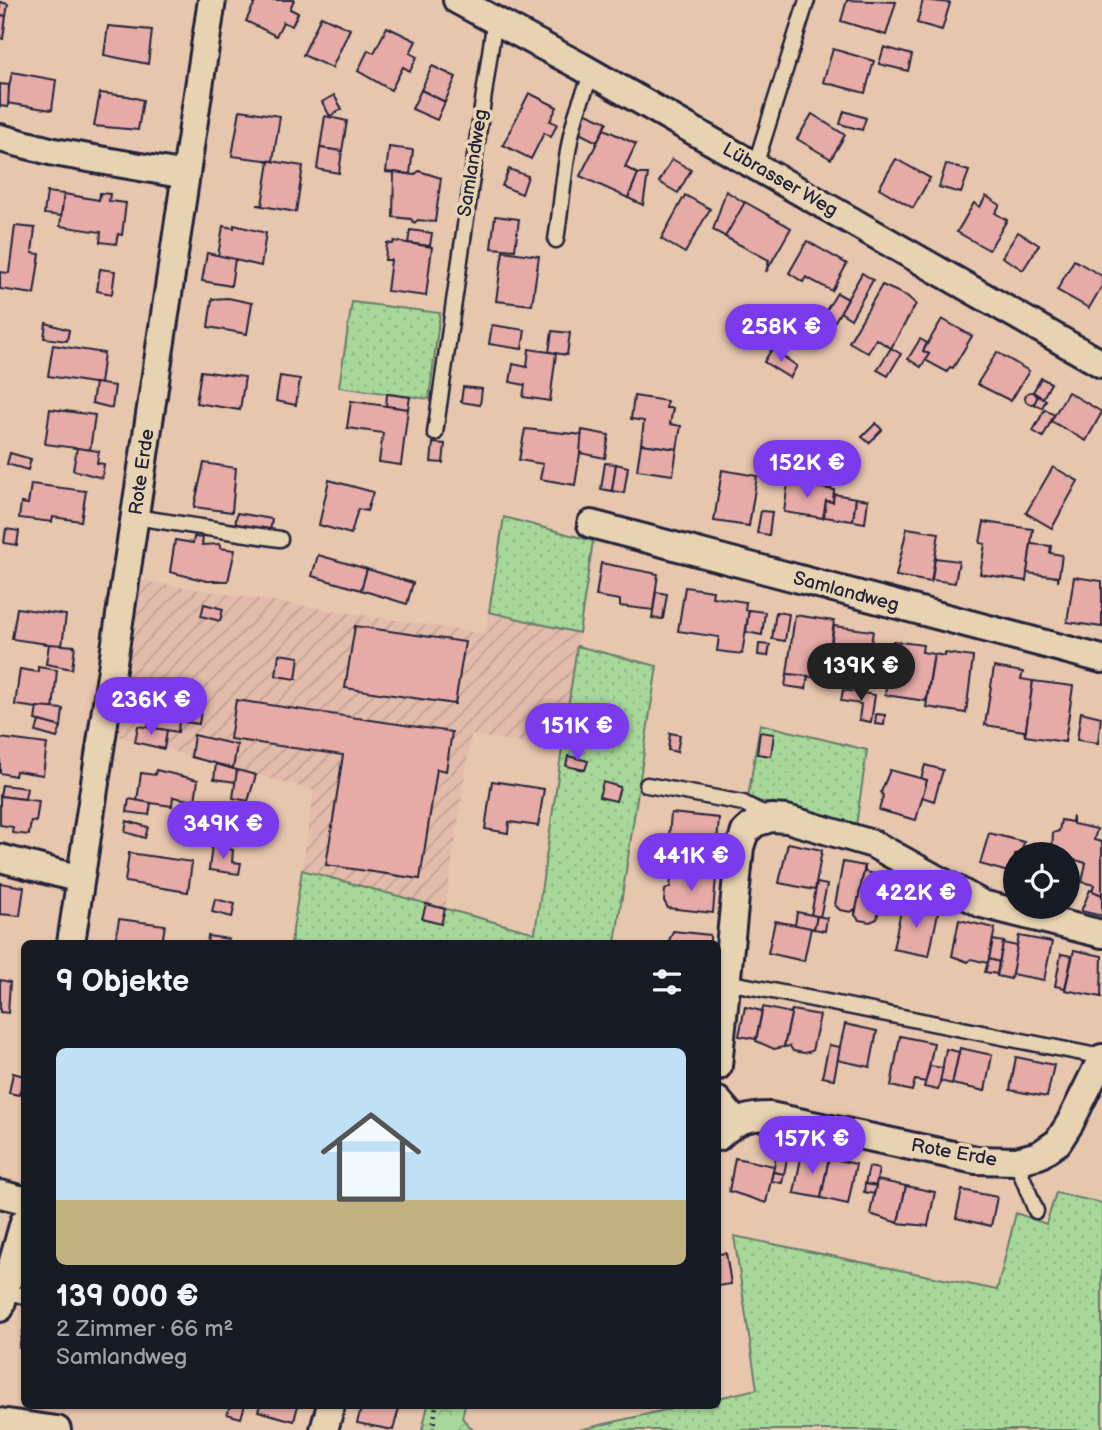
<!DOCTYPE html>
<html lang="de">
<meta charset="utf-8">
<style>
:root{--surface:#171b24;--page:#242831;--text:#f1f3f6;--muted:#9ea1a6;--accent:#7c3aed}
body{margin:0;font-family:"Balsamiq Sans",sans-serif;background:var(--page);color:var(--text);height:100vh;display:flex;flex-direction:column;font-size:26px;white-space:nowrap}
*{box-sizing:border-box;margin:0}
p{font-size:23px;color:var(--muted)}
.icon{flex:none;width:38px;height:38px;fill:none;stroke:currentColor;stroke-width:2;stroke-linecap:round;stroke-linejoin:round}
.map{position:relative;flex:1;overflow:hidden}
.sheet{position:absolute;left:21px;top:940px;width:700px;height:469px;display:flex;flex-direction:column;background:var(--surface);border-radius:10px;box-shadow:0 2px 5px #0004}
.sheet>*{flex:none}
.buttons{position:absolute;left:1003px;top:842px;display:grid;gap:14px}
.buttons a{display:grid;place-items:center;width:77px;height:77px;border-radius:50%;background:var(--surface);box-shadow:0 2px 5px #0004;font-size:35px}
.price{position:absolute;translate:-50% -60px;padding:0 16px;border-radius:24px;background:var(--accent);color:#fff;font-size:23px;line-height:46px;filter:drop-shadow(0 2px 4px #0008)}
.price::after{content:'';position:absolute;left:50%;top:42px;width:21px;height:16px;margin-left:-10px;background:inherit;clip-path:polygon(0 0,100% 0,50% 100%)}
.price.on{background:#222;color:#fff}
ul{padding:0;list-style:none}
li{display:grid;align-content:center;gap:14px;height:371px;padding:0 35px}
li span{display:grid;place-items:center;height:217px;border-radius:10px;color:#555}
li>.icon{margin-inline-start:auto}
span .icon{width:126px;height:126px;fill:#fffc;stroke-width:1}
li b{font-size:30px}
h2{display:flex;justify-content:space-between;align-items:center;height:84px;padding:0 35px;font-size:30px}
.map>svg:first-child{display:block}
.industrial{fill:url(#industrial-furrows)}
.grass{fill:url(#grass-dots);stroke:#657d6a;stroke-width:2}
.forest{fill:url(#forest-crowns);stroke:#657d6a;stroke-width:2}
.building{fill:#e6aba7;stroke:#22223b;stroke-width:2}
.lines{fill:none;stroke-linecap:round;stroke-linejoin:round}
.service-casing{stroke:#22223b;stroke-width:19}
.minor-casing{stroke:#22223b;stroke-width:32}
.path{stroke:#22223b;stroke-width:4.5;stroke-dasharray:2 5;stroke-linecap:butt}
.service{stroke:#e7d2b1;stroke-width:14}
.minor{stroke:#e7d2b1;stroke-width:26}
.labels{text-anchor:middle;dominant-baseline:central;stroke-width:7;stroke-linejoin:round;paint-order:stroke}
.street-label{font-size:19px;fill:#22223b;stroke:#e7d2b1}
</style>
<div class="map">
<svg width="1102" height="1430" viewBox="0 0 1102 1430">
<defs>
<pattern id="industrial-furrows" width="10" height="10" patternUnits="userSpaceOnUse" patternTransform="scale(1.75)"><rect width="10" height="10" fill="#e3bbaa"/><path d="M-1 1l2-2M0 10L10 0M9 11l2-2" fill="none" stroke="#c2a093"/></pattern>
<pattern id="grass-dots" width="8" height="8" patternUnits="userSpaceOnUse" patternTransform="scale(1.75)"><rect width="8" height="8" fill="#a8d899"/><path d="M2 2h.1M6 6h.1" fill="none" stroke="#90b985" stroke-width="1.8" stroke-linecap="round"/></pattern>
<pattern id="forest-crowns" width="20" height="18" patternUnits="userSpaceOnUse" patternTransform="scale(1.75)"><rect width="20" height="18" fill="#a8d899"/><path d="M2 6a3 3 0 1 1 6 0M12 15a3 3 0 1 1 6 0" fill="none" stroke="#90b985"/></pattern>
</defs>
<rect width="100%" height="100%" fill="#e7c6ae"/>
<filter id="ink" filterUnits="userSpaceOnUse"><feTurbulence type="fractalNoise" baseFrequency=".0143" numOctaves="2"/><feDisplacementMap in="SourceGraphic" scale="14" xChannelSelector="R" yChannelSelector="G"/><feConvolveMatrix kernelMatrix="1 2 1 2 8 2 1 2 1" color-interpolation-filters="sRGB"/></filter>
<g filter="url(#ink)">
<polygon class="industrial" points="137,580 485,634 489,612 579,633 563,748 471,735 445,909 302,870 314,791 114,735"/>
<g class="grass">
<polygon points="352,302 440,313 429,399 339,387"/>
<polygon points="504,517 593,541 579,633 489,612"/>
<polygon points="577,646 657,666 615,943 291,943 302,870 535,933"/>
<polygon points="760,724 867,750 856,826 748,798"/>
<polygon points="1056,1193 1102,1203 1102,1430 579,1430 687,1405 718,1405 718,1398 757,1389 734,1236 997,1290 1016,1213 1046,1224"/>
</g>
<polygon class="forest" points="428,1405 465,1405 462,1418 473,1430 422,1430"/>
<g class="building">
<polygon points="256,0 294,0 290,9 298,13 292,26 283,22 276,36 246,21"/>
<polygon points="847,0 896,2 886,35 841,21"/>
<polygon points="923,0 950,3 942,30 917,23"/>
<polygon points="0,2 8,4 6,16 0,15"/>
<polygon points="0,15 6,16 3,39 0,38"/>
<polygon points="321,16 350,29 332,68 303,55"/>
<polygon points="108,26 152,30 148,64 104,55"/>
<polygon points="387,27 416,41 410,53 417,57 410,71 403,67 391,90 358,71 368,50 374,53"/>
<polygon points="884,47 912,55 908,71 879,64"/>
<polygon points="833,49 874,61 865,93 823,82"/>
<polygon points="432,66 456,77 445,102 421,90"/>
<polygon points="12,72 56,80 52,110 6,103"/>
<polygon points="0,84 9,85 8,107 0,106"/>
<polygon points="421,90 445,102 437,120 412,109"/>
<polygon points="100,93 128,96 143,100 138,130 94,126"/>
<polygon points="529,93 557,107 550,121 557,124 551,137 544,133 531,159 503,145"/>
<polygon points="334,95 342,109 330,116 322,102"/>
<polygon points="240,110 280,116 273,161 232,156"/>
<polygon points="844,111 866,118 862,130 840,124"/>
<polygon points="584,112 607,122 597,142 579,133"/>
<polygon points="812,114 845,135 831,159 797,139"/>
<polygon points="325,116 347,121 342,151 320,148"/>
<polygon points="604,129 636,144 625,167 638,174 628,198 580,176"/>
<polygon points="389,147 413,150 410,174 386,172"/>
<polygon points="320,148 342,151 339,173 317,169"/>
<polygon points="672,159 691,170 678,193 659,182"/>
<polygon points="896,159 930,178 913,208 879,188"/>
<polygon points="265,160 303,166 296,212 257,205 262,205 269,162"/>
<polygon points="946,164 969,171 961,193 939,187"/>
<polygon points="509,169 528,176 522,194 502,186"/>
<polygon points="419,171 441,178 435,222 418,220 414,223 411,219 393,217 394,172 414,175"/>
<polygon points="638,174 648,174 643,205 628,198"/>
<polygon points="726,191 745,203 726,237 713,230"/>
<polygon points="47,192 64,194 61,216 44,214"/>
<polygon points="100,193 110,194 109,201 126,203 122,235 118,234 116,244 100,242 101,232 60,226 64,194 99,200"/>
<polygon points="685,195 710,209 685,253 661,239"/>
<polygon points="986,196 1000,205 995,213 1007,220 989,250 957,232 974,203 980,207"/>
<polygon points="745,202 791,228 766,272 769,260 725,237"/>
<polygon points="495,216 519,219 515,250 491,248"/>
<polygon points="234,225 266,233 261,266 218,256 223,226 234,228"/>
<polygon points="15,226 35,228 32,253 40,254 34,294 0,289 0,272 9,273"/>
<polygon points="410,230 432,233 430,246 408,243"/>
<polygon points="1018,232 1039,245 1023,270 1002,257"/>
<polygon points="394,241 432,247 426,296 387,291 391,260 385,260 387,243 393,244"/>
<polygon points="807,241 847,264 832,291 806,277 803,282 789,273"/>
<polygon points="503,251 539,256 532,305 496,301"/>
<polygon points="207,253 235,259 231,286 202,281"/>
<polygon points="1074,260 1102,276 1102,286 1089,308 1057,290"/>
<polygon points="100,269 115,271 112,294 97,291"/>
<polygon points="862,273 873,280 851,319 840,312"/>
<polygon points="882,285 907,296 916,304 891,348 876,339 868,353 849,342"/>
<polygon points="837,293 848,299 835,321 824,314"/>
<polygon points="228,298 252,303 247,334 208,327 212,299"/>
<polygon points="942,319 972,336 953,368 950,367 947,372 925,360 929,354 923,351"/>
<polygon points="46,323 69,330 67,341 44,338"/>
<polygon points="492,325 525,330 522,349 489,344"/>
<polygon points="552,331 570,333 567,355 549,352"/>
<polygon points="920,339 927,343 923,351 929,354 921,367 908,359"/>
<polygon points="53,345 104,353 100,384 48,376"/>
<polygon points="891,348 901,354 888,376 877,370"/>
<polygon points="529,349 556,353 550,401 523,397 525,385 510,382 513,364 527,367"/>
<polygon points="772,349 797,366 790,378 764,362"/>
<polygon points="997,352 1029,371 1011,401 977,384"/>
<polygon points="201,371 245,377 240,410 196,403"/>
<polygon points="280,376 300,379 296,405 276,401"/>
<polygon points="1041,378 1051,383 1043,398 1033,392"/>
<polygon points="95,383 115,386 112,408 92,403"/>
<polygon points="463,387 482,389 480,405 461,402"/>
<polygon points="1068,392 1102,412 1086,441 1051,421"/>
<circle cx="1031" cy="398" r="6"/>
<polygon points="387,394 410,397 408,409 386,406"/>
<polygon points="634,396 667,401 666,408 673,408 670,424 681,426 677,449 641,444 644,421 631,419"/>
<polygon points="1038,396 1046,400 1042,408 1034,404"/>
<polygon points="351,401 408,409 401,465 379,462 383,433 347,428"/>
<polygon points="50,409 95,415 90,450 45,444"/>
<polygon points="1045,409 1054,415 1043,437 1033,431"/>
<polygon points="876,423 882,430 869,443 862,437"/>
<polygon points="525,429 583,435 575,485 540,479 543,464 519,460"/>
<polygon points="582,430 609,435 605,458 580,453"/>
<polygon points="433,443 445,444 443,463 431,462"/>
<polygon points="641,444 677,449 673,475 637,470"/>
<polygon points="77,448 99,451 97,463 104,464 102,478 73,470"/>
<polygon points="10,453 31,459 28,470 7,464"/>
<polygon points="792,459 831,465 829,478 836,479 829,479 828,488 834,490 788,483 791,483 795,461"/>
<polygon points="204,463 236,468 232,512 194,507"/>
<polygon points="605,463 616,464 612,491 601,489"/>
<polygon points="616,464 628,467 624,493 612,491"/>
<polygon points="1053,467 1078,481 1052,528 1026,513"/>
<polygon points="722,470 757,476 749,526 714,521"/>
<polygon points="329,480 373,492 367,511 358,509 351,534 319,525"/>
<polygon points="788,483 834,490 833,502 826,501 823,518 784,512"/>
<polygon points="31,484 86,491 81,521 53,517 52,522 19,518 21,503 28,504"/>
<polygon points="834,494 856,498 853,521 824,517 826,501 833,502"/>
<polygon points="856,498 868,500 865,523 853,521"/>
<polygon points="761,511 772,512 769,535 757,533"/>
<polygon points="237,513 272,519 270,531 235,526"/>
<polygon points="984,522 1033,529 1026,581 980,574 985,544 980,543"/>
<polygon points="907,528 939,533 931,582 896,576"/>
<polygon points="6,529 19,531 17,545 4,543"/>
<polygon points="194,537 203,538 202,545 220,544 220,548 235,550 228,581 207,581 170,572 175,540 193,543"/>
<polygon points="1031,544 1051,546 1050,553 1062,555 1058,582 1058,577 1027,573"/>
<polygon points="318,555 367,569 361,590 312,576"/>
<polygon points="935,558 959,561 955,583 932,580"/>
<polygon points="601,563 658,574 653,610 620,606 620,600 596,596"/>
<polygon points="367,569 413,583 407,604 361,590"/>
<polygon points="1074,577 1102,581 1102,627 1067,622"/>
<polygon points="685,587 713,591 712,597 746,602 745,610 749,610 742,654 717,651 719,637 678,631"/>
<polygon points="656,592 667,594 663,619 652,618"/>
<polygon points="204,604 223,609 220,621 201,616"/>
<polygon points="17,608 66,615 62,646 12,639"/>
<polygon points="749,610 765,612 762,635 746,632"/>
<polygon points="776,612 789,614 785,641 772,639"/>
<polygon points="795,615 834,621 826,679 787,674"/>
<polygon points="355,626 465,642 455,704 345,688"/>
<polygon points="834,626 873,631 864,689 825,683"/>
<polygon points="893,641 923,645 922,652 934,654 926,701 885,695"/>
<polygon points="49,644 75,646 72,669 46,664"/>
<polygon points="759,644 770,645 768,656 758,655"/>
<polygon points="945,653 973,657 966,713 926,707 934,654 945,656"/>
<polygon points="279,654 299,657 296,679 276,676"/>
<polygon points="38,667 57,670 53,710 15,705 20,669 38,672"/>
<polygon points="994,667 1023,672 1021,679 1033,681 1025,736 1024,731 985,725"/>
<polygon points="787,674 808,676 806,689 785,686"/>
<polygon points="1033,681 1073,686 1065,742 1025,736"/>
<polygon points="843,690 875,695 871,722 859,720 861,704 841,701"/>
<polygon points="172,691 182,692 182,701 202,704 199,724 179,721 178,732 148,727 153,695 171,698"/>
<polygon points="236,700 452,732 446,771 437,769 420,879 326,865 343,755 230,739"/>
<polygon points="37,707 63,709 61,727 35,720"/>
<polygon points="1081,712 1101,717 1098,743 1077,740"/>
<polygon points="876,714 885,715 884,725 875,724"/>
<polygon points="39,721 61,727 57,738 36,732"/>
<polygon points="138,726 167,730 164,749 135,742"/>
<polygon points="760,732 774,734 771,756 757,754"/>
<polygon points="670,733 680,735 677,752 668,750"/>
<polygon points="194,735 237,745 233,768 191,757"/>
<polygon points="0,738 47,744 43,775 16,771 15,776 0,773"/>
<polygon points="568,756 588,761 585,770 566,766"/>
<polygon points="216,764 237,770 236,782 214,779"/>
<polygon points="925,765 943,770 934,801 922,797 927,780 921,779"/>
<polygon points="156,770 198,780 195,801 173,797 172,806 137,801 141,773 155,775"/>
<polygon points="237,770 256,775 248,801 233,798"/>
<polygon points="890,770 927,780 916,820 879,810 883,796 881,792"/>
<polygon points="492,781 544,789 538,826 509,822 508,833 485,829"/>
<polygon points="603,782 620,787 616,801 599,797"/>
<polygon points="2,785 27,788 25,799 0,796"/>
<polygon points="0,796 39,801 36,822 31,821 29,835 12,833 13,827 0,825"/>
<polygon points="129,799 151,803 149,815 127,812"/>
<polygon points="671,813 719,818 716,854 668,849"/>
<polygon points="1073,816 1073,824 1097,829 1094,840 1102,842 1102,895 1092,892 1094,885 1082,882 1086,863 1068,858 1068,854 1052,854 1053,833 1059,831 1061,820 1072,822"/>
<polygon points="127,821 148,827 145,838 125,832"/>
<polygon points="989,833 1024,842 1021,854 1015,854 1015,874 980,864"/>
<polygon points="788,843 822,850 815,890 779,883"/>
<polygon points="212,845 233,850 232,862 241,863 239,874 209,870"/>
<polygon points="658,847 691,851 690,863 657,860"/>
<polygon points="129,853 192,862 188,892 125,882"/>
<polygon points="657,860 697,864 696,875 663,872 664,861"/>
<polygon points="843,862 865,866 855,915 855,909 851,912 840,910 835,905"/>
<polygon points="865,866 865,872 886,876 877,919 870,922 859,920 855,915"/>
<polygon points="672,872 716,877 713,913 668,908 664,901 665,890 670,887"/>
<polygon points="0,883 24,887 20,916 0,914"/>
<polygon points="817,883 827,885 820,917 811,915"/>
<polygon points="895,888 916,892 913,908 892,903"/>
<polygon points="1090,890 1102,895 1102,916 1081,911"/>
<polygon points="215,899 235,904 232,917 212,912"/>
<polygon points="892,903 903,906 901,912 890,910"/>
<polygon points="426,904 445,909 441,924 422,919"/>
<polygon points="914,904 938,913 929,956 893,949 902,906 913,908"/>
<polygon points="797,912 817,916 814,929 795,925"/>
<polygon points="817,916 827,918 825,931 814,929"/>
<polygon points="119,919 165,925 162,943 115,943"/>
<polygon points="959,920 995,928 988,963 971,959 968,962 952,956"/>
<polygon points="775,921 811,928 804,961 768,953"/>
<polygon points="673,931 710,935 710,943 668,943"/>
<polygon points="208,936 229,939 228,943 207,943"/>
<polygon points="1019,936 1052,942 1044,980 1011,974"/>
<polygon points="993,940 1004,942 999,962 989,959"/>
<polygon points="1003,943 1017,946 1011,979 997,976"/>
<polygon points="1074,950 1102,956 1101,997 1065,990"/>
<polygon points="1061,954 1072,956 1065,988 1055,986"/>
<polygon points="989,959 999,962 997,974 985,972"/>
<polygon points="0,980 10,982 8,1013 0,1012"/>
<polygon points="745,1007 762,1011 756,1039 739,1036"/>
<polygon points="763,1007 790,1013 792,1010 784,1047 774,1049 756,1041"/>
<polygon points="792,1010 820,1015 812,1051 804,1053 793,1051 790,1046 784,1047"/>
<polygon points="845,1024 877,1031 870,1067 837,1060"/>
<polygon points="900,1036 934,1043 926,1082 915,1080 912,1091 891,1086"/>
<polygon points="829,1045 840,1047 834,1079 822,1077"/>
<polygon points="960,1048 992,1055 985,1091 952,1084"/>
<polygon points="946,1049 959,1052 952,1084 940,1081"/>
<polygon points="1016,1057 1054,1065 1047,1097 1010,1090"/>
<polygon points="930,1066 943,1068 938,1090 924,1087"/>
<polygon points="13,1073 24,1076 19,1095 9,1093"/>
<polygon points="777,1152 788,1154 784,1174 773,1172"/>
<polygon points="802,1153 829,1158 821,1198 794,1193"/>
<polygon points="735,1158 774,1166 766,1203 729,1191"/>
<polygon points="829,1158 856,1164 848,1204 821,1198"/>
<polygon points="869,1167 879,1169 876,1186 865,1184"/>
<polygon points="773,1172 784,1174 782,1183 771,1181"/>
<polygon points="877,1180 906,1186 898,1223 870,1214"/>
<polygon points="865,1184 876,1186 874,1194 864,1192"/>
<polygon points="906,1186 935,1192 928,1226 898,1223"/>
<polygon points="962,1190 997,1197 991,1226 956,1218"/>
<polygon points="726,1253 731,1284 718,1286 718,1254"/>
<polygon points="24,1327 24,1350 19,1348"/>
<polygon points="230,1405 245,1405 241,1418 227,1414"/>
<polygon points="260,1405 298,1405 294,1421 258,1411"/>
<polygon points="362,1405 400,1405 393,1430 357,1423"/>
</g>
<g class="lines">
<defs>
<g id="service">
<polyline points="755,166 807,0"/>
<path d="M556,240c9,-56 9,-116 37,-166"/>
<polyline points="435,433 495,18"/>
<polyline points="135,517 280,539"/>
<polyline points="647,785 743,803 770,817"/>
<polyline points="727,982 1102,1057"/>
<polyline points="1016,1161 1036,1211"/>
<polyline points="5,1291 24,1296"/>
</g>
<g id="minor">
<polyline points="457,0 580,66 1102,364"/>
<polyline points="0,138 54,152 186,175"/>
<polyline points="591,524 1102,659"/>
<polyline points="0,858 80,879"/>
<polyline points="71,943 212,0"/>
<polyline points="718,1066 740,847 745,832 755,823 771,818 787,819 873,844 982,904 1102,934"/>
<polyline points="718,1101 735,1121"/>
<path d="M718,1137c17,-16 28,-21 52,-21l206,44 40,1 23,-6 19,-13 12,-19 32,-65"/>
<polyline points="0,1194 24,1200"/>
<polyline points="0,1308 24,1222"/>
<polyline points="0,1422 57,1430"/>
<polyline points="324,1430 331,1405"/>
</g>
</defs>
<use href="#service" class="service-casing"/>
<use href="#minor" class="minor-casing"/>
<polyline class="path" points="433,1430 436,1405"/>
<use href="#service" class="service"/>
<use href="#minor" class="minor"/>
</g>
</g>
<g class="labels">
<g class="street-label">
<text transform="translate(473 163) rotate(-81)">Samlandweg</text>
<text transform="translate(780 180) rotate(30)">Lübrasser Weg</text>
<text transform="translate(142 472) rotate(-82)">Rote Erde</text>
<text transform="translate(846 592) rotate(15)">Samlandweg</text>
<text transform="translate(954 1153) rotate(10)">Rote Erde</text>
</g>
</g>
</svg>
<div class="buttons">
<a><svg class="icon" aria-label="locate" viewBox="0 0 24 24"><circle cx="12" cy="12" r="6"/><path d="M12 2v4M12 18v4M2 12h4M18 12h4"/></svg></a>
</div>
<b class="price" style="left:781px;top:364px">258K €</b>
<b class="price" style="left:807px;top:500px">152K €</b>
<b class="price on" style="left:861px;top:703px">139K €</b>
<b class="price" style="left:151px;top:737px">236K €</b>
<b class="price" style="left:577px;top:763px">151K €</b>
<b class="price" style="left:223px;top:861px">349K €</b>
<b class="price" style="left:691px;top:893px">441K €</b>
<b class="price" style="left:916px;top:930px">422K €</b>
<b class="price" style="left:812px;top:1176px">157K €</b>
<section class="sheet">
<h2>9 Objekte<svg class="icon" aria-label="filters" viewBox="0 0 24 24"><path d="M4 7h16M4 17h16"/><circle cx="9" cy="7" r="2"/><circle cx="15" cy="17" r="2"/></svg></h2>
<ul>
<li><span style="background:linear-gradient(#bfe0f5 70%,#c2b280 0)"><svg class="icon" aria-label="home" viewBox="0 0 24 24"><path d="M3 11l9-7 9 7M6 9v11h12V9"/></svg></span><div><b>139 000 €</b><p>2 Zimmer · 66 m²</p><p>Samlandweg</p></div></li>
</ul>
</section>
</div>
